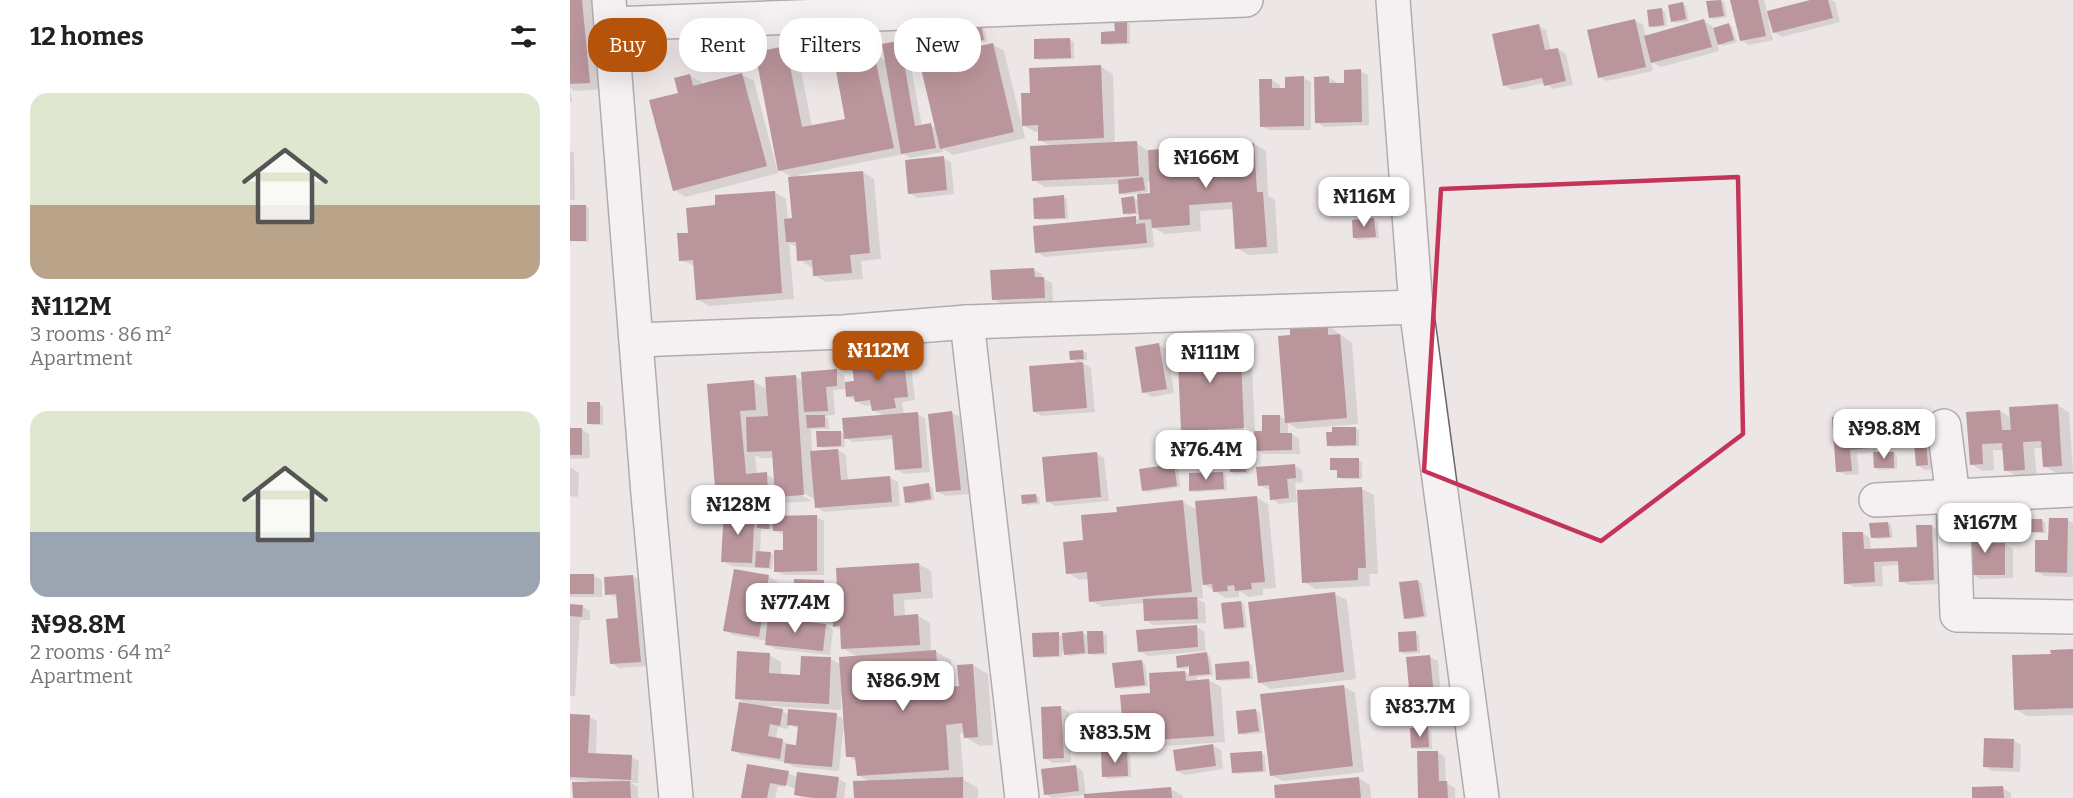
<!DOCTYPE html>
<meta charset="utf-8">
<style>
:root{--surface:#fff;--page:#f6f6f6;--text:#202124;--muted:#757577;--accent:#b45309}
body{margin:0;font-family:Bitter,serif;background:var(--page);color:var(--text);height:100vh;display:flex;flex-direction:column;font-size:22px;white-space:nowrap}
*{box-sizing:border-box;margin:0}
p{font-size:20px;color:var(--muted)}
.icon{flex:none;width:33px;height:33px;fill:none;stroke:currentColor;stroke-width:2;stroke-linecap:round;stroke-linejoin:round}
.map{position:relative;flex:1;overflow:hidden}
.details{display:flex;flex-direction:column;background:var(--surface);width:570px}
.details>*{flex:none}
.guide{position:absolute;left:18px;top:18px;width:570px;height:54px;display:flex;gap:12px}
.price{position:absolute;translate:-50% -51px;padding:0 14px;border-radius:12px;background:#fff;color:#222;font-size:20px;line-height:39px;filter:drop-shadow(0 2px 3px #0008)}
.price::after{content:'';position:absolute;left:50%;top:36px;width:18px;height:14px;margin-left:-9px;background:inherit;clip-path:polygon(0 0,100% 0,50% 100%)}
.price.on{background:var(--accent);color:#fff}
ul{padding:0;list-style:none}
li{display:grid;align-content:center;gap:12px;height:318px;padding:0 30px}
li span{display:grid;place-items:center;height:186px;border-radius:18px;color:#555}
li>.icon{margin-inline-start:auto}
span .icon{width:108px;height:108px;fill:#fffc;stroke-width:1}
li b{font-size:26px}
h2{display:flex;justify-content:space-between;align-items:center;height:72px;padding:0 30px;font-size:26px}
.tag{padding:0 21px;border-radius:24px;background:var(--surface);box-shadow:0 6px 24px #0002;font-size:21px;line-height:54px}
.tag.on{background:var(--accent);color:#fff}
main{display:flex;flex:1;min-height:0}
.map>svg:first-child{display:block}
.shadow{fill:#0003;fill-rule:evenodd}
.building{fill:#7c3542}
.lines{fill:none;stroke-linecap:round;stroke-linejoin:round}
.minor-casing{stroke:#6b6566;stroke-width:36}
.minor{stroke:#fff;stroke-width:33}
.marked{fill:none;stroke:#c43459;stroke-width:4.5;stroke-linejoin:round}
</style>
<main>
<section class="details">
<h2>12 homes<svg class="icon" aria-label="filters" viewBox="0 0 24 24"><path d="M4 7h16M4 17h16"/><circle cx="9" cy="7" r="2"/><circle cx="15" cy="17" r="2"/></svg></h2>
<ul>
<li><span style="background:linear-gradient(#dfe7d0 60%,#b9a48a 0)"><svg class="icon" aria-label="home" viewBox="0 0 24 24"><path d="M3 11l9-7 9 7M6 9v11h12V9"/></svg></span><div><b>₦112M</b><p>3 rooms · 86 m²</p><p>Apartment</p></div></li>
<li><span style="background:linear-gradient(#dfe7d0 65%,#9aa5b1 0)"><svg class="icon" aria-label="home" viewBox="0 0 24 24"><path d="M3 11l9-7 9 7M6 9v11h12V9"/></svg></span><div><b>₦98.8M</b><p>2 rooms · 64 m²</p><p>Apartment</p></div></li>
</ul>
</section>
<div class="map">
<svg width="1503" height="798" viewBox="0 0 1503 798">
<rect width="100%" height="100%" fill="#ede6e7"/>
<g class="shadow">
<polygon points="0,0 23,0 32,89 5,91 0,88 2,102 0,102"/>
<polygon points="1151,0 1154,2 1157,17 1143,19 1140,17"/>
<polygon points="1162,0 1194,0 1197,12 1246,0 1261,0 1265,2 1270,22 1212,37 1204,32 1201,20 1198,20 1203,40 1179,45 1171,40"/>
<polygon points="1113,4 1116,6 1119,21 1106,23 1102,21"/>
<polygon points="1091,10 1095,12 1097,26 1084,28 1081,26"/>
<polygon points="1065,21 1073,25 1076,37 1134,21 1142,26 1143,30 1159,25 1162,27 1167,42 1153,46 1147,43 1149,51 1091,67 1081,62 1083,71 1037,81 1029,77"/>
<polygon points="556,22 560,24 560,44 536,45 533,43"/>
<polygon points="411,26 414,28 417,41 399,45 396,43"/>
<polygon points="969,26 976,30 981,51 988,49 996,54 1003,85 983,89 975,83 942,90 934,85"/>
<path d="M343,40l8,5 3,16 68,-17 12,7 21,87 -72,17 -10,-6v3l-33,6 -6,-4 -105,21v2l64,-5 11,7 7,80 -20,2 2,18 -37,3 -12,-7v-8h-3l-12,-7 -1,-12 -9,-5 5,56 -85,7 -12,-7 -2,-33 -15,-6 9,-26 28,-27 57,-15 12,7 2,21h6l-4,-44 -13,-7 2,-1 7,-120 12,7 14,72 35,-7 27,-66 12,7zM350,59l16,69 -5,-3 -9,2 -12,-66z"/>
<polygon points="465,40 500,40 504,42 504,59 469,60 465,58"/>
<path d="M531,67l12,7 2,70 22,-1 11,8 106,-7 12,7 2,45 7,4 3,53 -29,2 -12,-7 -3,-39 -34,2 1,20 -36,3 -13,-7 2,20 -109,10 -8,-5 98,-34 6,3 -1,-7 -12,1 -4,-2 9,-15 6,3v-8l-15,2 -3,-2 -1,-9 -75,3 -12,-7 19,-33 -12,-7v-8h-5l-12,-7 9,-31zM577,182h4l1,12 -11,1v-2l7,-1z"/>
<polygon points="790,71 798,75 799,125 754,127 747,122 759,78 767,82 767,85 776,84"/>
<polygon points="172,75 184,81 208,173 116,197 104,190 110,94 120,76 132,82 132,85"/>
<polygon points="733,78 741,82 741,130 699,130 691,126 702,80 710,85 710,89 717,89"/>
<polygon points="0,151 4,153 5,200 0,200"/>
<polygon points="373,158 381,162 384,194 348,198 340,193"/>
<polygon points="493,197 497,199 498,219 469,220 466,218"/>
<polygon points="0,206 16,206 19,208 19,242 0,241"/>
<polygon points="804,220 808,222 809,238 788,240 784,238"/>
<polygon points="464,270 472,274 472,278 482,283 483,302 431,304 423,299"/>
<polygon points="757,325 782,343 788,424 728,429 718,423 718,435 722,434 729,439 730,454 694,454 686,450 686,433 668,423 667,425 682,434 625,437 613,430 669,338 681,345 685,433 693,432 710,416 716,420 722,336"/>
<polygon points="589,345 597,350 604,393 582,397 574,392"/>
<polygon points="513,351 517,353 517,360 509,361 521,368 525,412 472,416 464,412 509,363 501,359"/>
<path d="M314,353l8,4v5l12,-1 7,5 4,34 -13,2 2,13 13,-1 8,4 5,54 -26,2 -8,-5 -2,-30 -41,3 -9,-5 1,10 -23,1 -4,-2 23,-14 4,3 40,-19 -12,-6v-5l-8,1 -18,-10v-7l-14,1 2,25 -12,1 5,2 1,11h-18l1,23 26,-2 8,5 2,26 42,-3 8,4 2,24 -76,6 -8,-5v-7l-18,-10 -2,3 16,8 -24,2 -9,-5 1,5 -50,4 -12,-7 -9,-115 45,-3 14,8 28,-13 8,4 32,-10 8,4 1,9 11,-2zM185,455l6,3h13l1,21 -9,-5 -9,1z"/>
<polygon points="29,404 33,406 33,425 22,425 19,423"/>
<polygon points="1487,405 1499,412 1503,472 1486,473 1474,466 1473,448 1464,448 1467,476 1448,477 1436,470 1434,450 1423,450 1424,470 1413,471 1401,464 1398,413 1430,411 1441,418"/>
<polygon points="382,413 390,417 399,494 376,496 368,492"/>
<polygon points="1354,413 1362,417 1366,469 1355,470 1347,465 1346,447 1334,447 1326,443"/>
<polygon points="1296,416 1304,421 1306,453 1323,453 1327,456 1327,469 1309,470 1305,467 1305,452 1287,454 1289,474 1276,475 1268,471"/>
<polygon points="785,428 789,430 789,446 762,447 758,445"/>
<polygon points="0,429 11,429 19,434 20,458 0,459"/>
<polygon points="652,439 656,441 656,459 622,460 619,458"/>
<polygon points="674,450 678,452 679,473 665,474 661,472"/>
<polygon points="526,453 534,458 539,501 485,506 477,501"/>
<polygon points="788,460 792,462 792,479 772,479 768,477 769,471 761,469"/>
<polygon points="724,465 732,470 733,482 725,483 727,502 709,504 702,499 701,489 697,489 689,485"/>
<polygon points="604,466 608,468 610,487 577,492 573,490"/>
<polygon points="0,467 9,473 8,497 0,496"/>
<polygon points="652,473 656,475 657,490 624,492 621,490"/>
<polygon points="358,485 362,487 364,500 340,504 337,502"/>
<polygon points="792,489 804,495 808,574 799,574 800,586 745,589 734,582"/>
<polygon points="465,495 469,497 470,504 457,505 454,503"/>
<polygon points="686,497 698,504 706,588 693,589 693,595 679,597 669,591 669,597 656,598 632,583 633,598 627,599 635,603 636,623 583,625 575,620 575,603 532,607 521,601 519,579 510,580 498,573 515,542 548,513 613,502 627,510"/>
<path d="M184,511l5,3 11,-1 4,4h42l8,4v54h-40l-8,-4 -1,-13h-2l-1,11 -41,-3 -8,-5zM191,529h11l12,6 1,17 -10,4 -5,-3 -10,-1z"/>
<polygon points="1472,520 1475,522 1476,533 1455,533 1451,531"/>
<polygon points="1497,520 1503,523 1503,577 1474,576 1467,572 1480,542"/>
<polygon points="1318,523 1321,525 1323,538 1306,539 1303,537"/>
<polygon points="1413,524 1421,529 1421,544 1435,544 1443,549 1443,578 1410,579 1402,574 1402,525"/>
<polygon points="1362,526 1370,531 1372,584 1339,585 1331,581 1330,565 1312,566 1313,586 1284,587 1276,583 1292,533 1300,538 1301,550 1348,548"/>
<path d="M349,564l12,7 2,27 -29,2 1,16h13l12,7 1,29h5l15,8 2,28h7l13,-23 15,9 5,71 -13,1 -15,-9v-5l-5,1 4,47 14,8v10h-123l15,-16 -12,-7 -1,-13 -9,-6 -4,-33 -5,48 -45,-4 -8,-5 -45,-7 -8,-5 15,-45 -12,-7 33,-43 12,7v13l20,1 30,-17 10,6 17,-8 -16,-9 -1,-18 -7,-4 -1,-18h-2l-1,14 -20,-1v3l15,1 8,5 -3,25 -55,-6 -8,-5v-3l-34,-6 -8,-5 10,-59 34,6 8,4 -7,38 36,4 -11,-6 28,-35 8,4v3h8zM271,694h2l2,26 -9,-5h-47l-6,-4 -14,-2 1,-3 71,4zM219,724l10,5 -1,18 -22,-8 2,-12 10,2z"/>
<polygon points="0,576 24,576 32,580 32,597 0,597"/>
<polygon points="63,576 71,581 78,666 49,668 41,663 50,620 48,598 37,594"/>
<polygon points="848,581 852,583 857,617 839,620 836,618"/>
<polygon points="765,594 777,600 786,679 701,689 689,682"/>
<polygon points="671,602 674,604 677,628 659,630 655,628"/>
<polygon points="0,606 13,607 20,611 20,620 10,620 5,696 0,696"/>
<polygon points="626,627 634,631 636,651 578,656 570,651"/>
<polygon points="513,633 519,636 519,633 533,633 537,635 537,655 523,655 518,652 518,654 499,656 492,652 492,657 468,658 464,656 489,634 494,637"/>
<polygon points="846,633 849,635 850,653 834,654 831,652"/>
<polygon points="1503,651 1503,715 1457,716 1445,709 1482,655"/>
<polygon points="637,654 640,656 643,675 627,677 627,681 639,680 651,687 655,742 568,748 556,741 582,694 615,672 621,675 620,668 612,669 609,667"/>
<polygon points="860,657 868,661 872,711 850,712 842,708"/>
<polygon points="572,662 575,664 578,686 550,689 546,687"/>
<polygon points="679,663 682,665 683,679 651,681 648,679"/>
<polygon points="773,686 785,693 794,772 713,781 701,775"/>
<polygon points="491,708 499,712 501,762 483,763 475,758"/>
<polygon points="686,711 690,713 692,733 673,735 670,733"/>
<polygon points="0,716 19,717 27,721 26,755 61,757 69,761 68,783 61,783 68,787 68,798 4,798 19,783 19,781 0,780"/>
<polygon points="857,729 861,731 862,749 846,749 842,747"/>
<polygon points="1443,740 1451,745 1450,772 1423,771 1415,767"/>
<polygon points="643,745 651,750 653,769 615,775 607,771"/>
<polygon points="556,752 560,754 561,777 537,779 534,776"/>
<polygon points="867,752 875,757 876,783 885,788 885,798 850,798"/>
<polygon points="691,753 695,755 696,772 667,774 663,772"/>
<polygon points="506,767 513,771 516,796 601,789 613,796 613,798 516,798 515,795 482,798 475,794"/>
<polygon points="218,773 228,778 268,779 276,783 274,798 232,798 226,794 226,790 210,781 209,784 217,788 208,786 205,798 172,798"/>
<polygon points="788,778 800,785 801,798 707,798"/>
<polygon points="1433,788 1441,793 1441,798 1403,798"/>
</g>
<g class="building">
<polygon points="0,0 12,0 20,83 0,84"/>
<polygon points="1151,0 1154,16 1139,18 1136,1"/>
<polygon points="1160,0 1188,0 1196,36 1170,41"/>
<polygon points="1240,0 1258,0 1263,18 1203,33 1197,11"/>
<polygon points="1113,2 1116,19 1101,22 1098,5"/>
<polygon points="1092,8 1094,25 1079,27 1077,10"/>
<polygon points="1065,19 1076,67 1028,78 1017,30"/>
<polygon points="1134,19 1142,47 1081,63 1074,36"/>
<polygon points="557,20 557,43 531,44 531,32 545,31 544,21"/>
<polygon points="1159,23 1164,40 1148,45 1143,28"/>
<polygon points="411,24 414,40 394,43 392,28"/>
<polygon points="969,24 975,50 988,48 996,81 974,86 972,78 933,86 922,34"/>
<polygon points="343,38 346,54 333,57 345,126 361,123 366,148 331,154 312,44"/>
<polygon points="500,38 501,58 464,59 464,39"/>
<polygon points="423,43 444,132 370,149 349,60"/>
<polygon points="216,46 232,127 275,119 264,60 304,53 324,148 208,171 185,52"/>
<polygon points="531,65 534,138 468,141 468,125 452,126 451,93 460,93 459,68"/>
<polygon points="791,69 792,122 745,123 744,77 759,76 759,83 774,83 774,70"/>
<polygon points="172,73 197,166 103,191 79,100 108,93 104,78 120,74 123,86"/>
<polygon points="734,76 734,126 690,127 689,79 702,79 702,88 715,88 715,77"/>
<polygon points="567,141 569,176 462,181 460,146"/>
<polygon points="684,143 687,192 693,192 697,247 665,249 662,202 619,205 620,225 582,228 581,219 569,220 567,194 580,193 578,150"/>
<polygon points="374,156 377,190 338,194 335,160"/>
<polygon points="293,171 300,253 280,255 282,273 243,276 242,260 227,261 226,242 216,242 214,219 222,218 218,177"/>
<polygon points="573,177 575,190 549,194 548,180"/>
<polygon points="205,191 212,293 126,300 123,260 109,261 107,233 118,233 116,208 145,205 145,195"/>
<polygon points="494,195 495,218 464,219 463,198"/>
<polygon points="564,196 566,213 553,214 551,198"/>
<rect x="0" y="205" width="16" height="36"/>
<polygon points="566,216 566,224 575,223 577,243 465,253 463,226"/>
<polygon points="804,218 806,237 783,238 782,220"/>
<polygon points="464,268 465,277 474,277 475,298 422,300 420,270"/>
<polygon points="758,324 758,335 770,334 777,418 715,423 708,336 720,335 720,327"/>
<polygon points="670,337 674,428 611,431 607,339"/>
<polygon points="589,343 597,389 572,393 565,347"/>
<polygon points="513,350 514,359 500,360 499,351"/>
<polygon points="314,351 315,362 334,360 338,397 324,398 326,408 302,411 300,400 285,402 284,396 276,397 275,382 284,381 282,365 300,363 299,353"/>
<polygon points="513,362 517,408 463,412 459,366"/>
<polygon points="267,369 267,386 256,387 258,411 234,412 231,372"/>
<polygon points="226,375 234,495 205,497 202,451 177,452 176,417 198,416 195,377"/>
<polygon points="184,380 186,410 170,411 176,474 197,472 198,497 146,501 137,384"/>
<rect x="17" y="402" width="13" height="22"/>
<polygon points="1488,404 1492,466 1473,467 1471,441 1453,442 1455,470 1434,471 1432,443 1412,444 1413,464 1400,465 1396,412 1430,410 1432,430 1441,430 1439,407"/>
<polygon points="382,411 391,490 366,492 358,414"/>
<polygon points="1354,411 1358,465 1346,466 1344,442 1325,444 1323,413"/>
<polygon points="348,412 352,468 325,470 322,435 274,439 272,418"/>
<polygon points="236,415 255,415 255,427 237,428"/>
<polygon points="692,415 710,415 710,433 722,433 722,450 684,451 684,431 692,431"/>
<polygon points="1296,415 1299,448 1280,450 1282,471 1266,472 1262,417"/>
<polygon points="762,427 786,427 786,445 757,446 756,432 762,432"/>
<rect x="0" y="428" width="12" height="27"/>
<polygon points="246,431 271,431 271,446 247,447"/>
<polygon points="652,437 653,458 617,459 616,438"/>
<polygon points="268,449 271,480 320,476 322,502 245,508 240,451"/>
<polygon points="659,449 675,449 676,472 660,472"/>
<polygon points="527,452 531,497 476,502 472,457"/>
<polygon points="1303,452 1324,452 1324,468 1304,468"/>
<polygon points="760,458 789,458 789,478 767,478 767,470 760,470"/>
<polygon points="604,464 607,486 572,491 569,469"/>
<polygon points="725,464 726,478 717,479 719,498 700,500 699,485 688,486 686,467"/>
<polygon points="653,472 654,489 619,491 619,473"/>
<polygon points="359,483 361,499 335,503 333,487"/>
<polygon points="792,487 796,568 788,568 788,580 732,583 727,490"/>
<polygon points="466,494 467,502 452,504 451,495"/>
<polygon points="687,496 695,582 681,583 682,589 665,591 664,585 657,586 658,591 643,592 642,584 633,585 625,501"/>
<polygon points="613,500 622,592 519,602 517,572 496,574 493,542 513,540 511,515 547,512 546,507"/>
<polygon points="154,508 185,510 182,563 151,562"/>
<polygon points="188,511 201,512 199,529 187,528"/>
<polygon points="247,515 247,571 204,572 204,550 213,550 213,531 203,531 203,516"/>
<polygon points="1479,518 1498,518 1497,573 1465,572 1465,540 1478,540"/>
<polygon points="1449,519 1472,519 1473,532 1450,532"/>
<polygon points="1318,522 1320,537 1301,538 1299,523"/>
<polygon points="1400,523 1413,523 1413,543 1435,543 1435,575 1400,575"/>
<polygon points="1346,525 1362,525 1364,580 1329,582 1328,561 1304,562 1305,582 1274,584 1272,532 1293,532 1294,549 1347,547"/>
<polygon points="186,551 201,552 199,568 185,567"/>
<polygon points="349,563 351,592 323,594 324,616 348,614 350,645 271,649 270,626 263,627 260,588 267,588 266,568"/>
<polygon points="164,569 199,575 189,637 153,631"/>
<rect x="0" y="574" width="24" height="20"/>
<polygon points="63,575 71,662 40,664 36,619 48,618 46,594 35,595 34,577"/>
<polygon points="224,579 254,580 253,618 223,617"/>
<polygon points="848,580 854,616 834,619 829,582"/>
<polygon points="765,592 774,672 688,683 678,602"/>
<polygon points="627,597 628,619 574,621 573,599"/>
<polygon points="671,601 674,627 654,629 651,603"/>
<polygon points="0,604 13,605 12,617 0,616"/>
<polygon points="198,617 256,624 253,651 195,645"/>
<polygon points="627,625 628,647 568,652 566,630"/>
<polygon points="513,631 515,653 494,655 492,633"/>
<polygon points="517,631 533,631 534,653 518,654"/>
<polygon points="846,631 847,651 829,652 828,632"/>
<polygon points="489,632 489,656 463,657 462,633"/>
<polygon points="1503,649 1503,708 1444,710 1442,655 1481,654 1480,650"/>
<polygon points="366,650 369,688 389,686 387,665 403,664 408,737 394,738 392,723 376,725 379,770 287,776 285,757 276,757 269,657"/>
<polygon points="167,651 200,653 199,673 230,675 231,656 261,657 259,704 165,699"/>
<polygon points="637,652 640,674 619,676 619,666 607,668 606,656"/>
<polygon points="860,655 865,707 841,709 836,657"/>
<polygon points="572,660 575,685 545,688 542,663"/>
<polygon points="679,661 680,678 646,680 645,664"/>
<polygon points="615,671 616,681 639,679 644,736 554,742 550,695 580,693 579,673"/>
<polygon points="774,685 783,766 700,776 690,694"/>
<polygon points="169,702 213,709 210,726 200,724 198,736 213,739 210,759 161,751"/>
<polygon points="491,706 494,758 473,759 471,707"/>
<polygon points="218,709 267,713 262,767 214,763 216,744 226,745 228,726 217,725"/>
<polygon points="686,709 689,731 668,734 666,711"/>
<polygon points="0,714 20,715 18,753 62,755 61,780 0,777"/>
<polygon points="858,727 859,747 841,748 840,728"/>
<polygon points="1414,738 1444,739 1443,768 1413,767"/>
<polygon points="643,744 646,766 606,771 603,750"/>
<polygon points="557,750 558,776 532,777 531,751"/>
<polygon points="692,751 693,771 662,773 660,753"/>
<polygon points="847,751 868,751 869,781 877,781 878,798 848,798"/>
<polygon points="177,764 219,771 216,786 200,783 197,798 171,798"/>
<polygon points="506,765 509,791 474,795 471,769"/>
<polygon points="227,772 269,777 266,798 244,798 224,795"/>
<polygon points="393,777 393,798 284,798 283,781"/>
<polygon points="789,777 791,798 705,798 704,785"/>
<polygon points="60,781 61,798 3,798 2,782"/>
<polygon points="1433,786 1434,798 1402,798 1402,787"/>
<polygon points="601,787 602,798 514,798 514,794"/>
</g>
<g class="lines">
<defs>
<g id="minor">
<polyline points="39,0 78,494 106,798"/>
<polyline points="823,0 846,307 912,798"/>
<polyline points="42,24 676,0"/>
<polyline points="397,322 452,798"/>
<polyline points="67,340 273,332 397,322 846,307"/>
<polyline points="1374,426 1383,497 1387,615 1503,617"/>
<polyline points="1306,500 1503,490"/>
</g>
</defs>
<use href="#minor" class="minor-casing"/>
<use href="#minor" class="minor"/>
</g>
<path d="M0 0H1503V798H0ZM1168,177l5,257 -142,107 -177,-70 17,-282z" fill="#ede6e7" fill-opacity=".55" fill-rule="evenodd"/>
<path class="marked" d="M1168,177l5,257 -142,107 -177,-70 17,-282z"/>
</svg>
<b class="price" style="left:636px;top:189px">₦166M</b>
<b class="price" style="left:794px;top:228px">₦116M</b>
<b class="price on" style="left:308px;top:382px">₦112M</b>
<b class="price" style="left:640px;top:384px">₦111M</b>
<b class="price" style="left:1314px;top:460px">₦98.8M</b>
<b class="price" style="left:636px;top:481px">₦76.4M</b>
<b class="price" style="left:168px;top:536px">₦128M</b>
<b class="price" style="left:1415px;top:554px">₦167M</b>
<b class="price" style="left:225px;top:634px">₦77.4M</b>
<b class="price" style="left:333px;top:712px">₦86.9M</b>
<b class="price" style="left:850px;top:738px">₦83.7M</b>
<b class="price" style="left:545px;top:764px">₦83.5M</b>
<div class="guide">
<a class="tag on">Buy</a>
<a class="tag">Rent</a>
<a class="tag">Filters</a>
<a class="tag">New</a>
</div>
</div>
</main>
